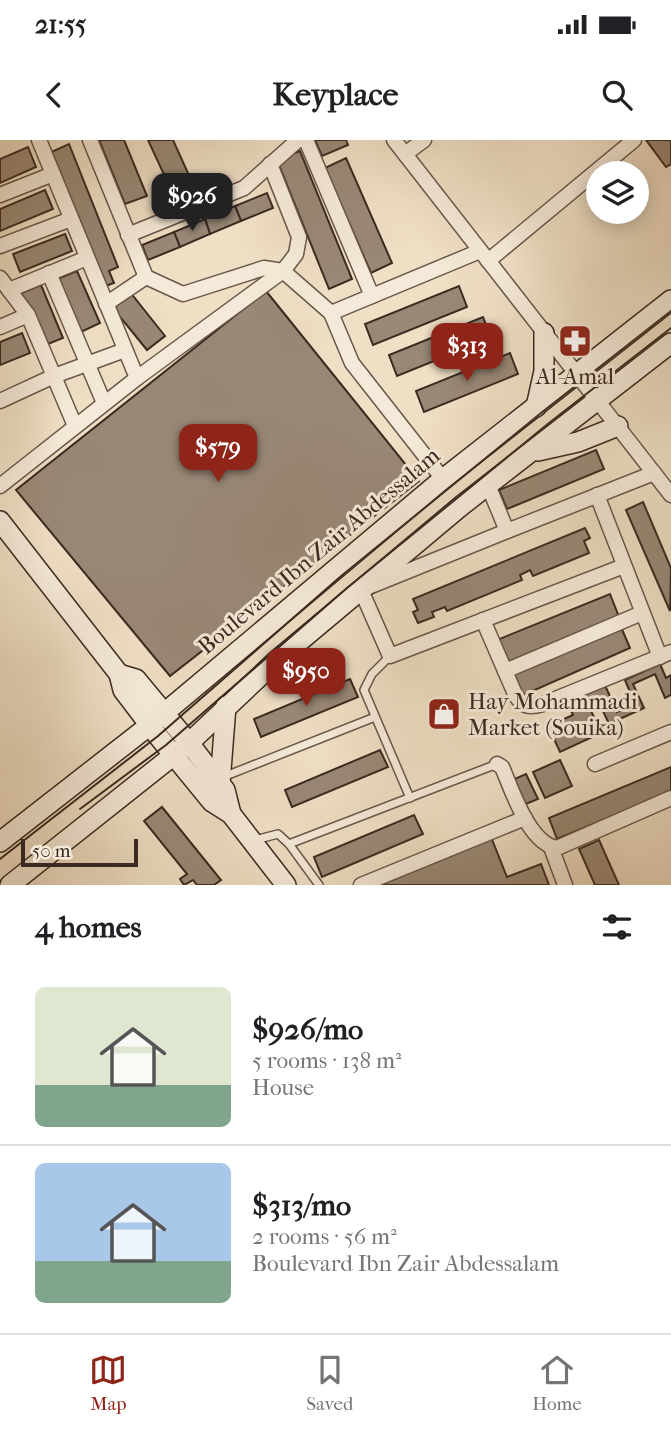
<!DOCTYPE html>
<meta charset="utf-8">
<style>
:root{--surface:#fff;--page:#f6f6f6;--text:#202124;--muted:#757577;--line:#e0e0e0;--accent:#8f2418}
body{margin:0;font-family:"IM FELL French Canon",serif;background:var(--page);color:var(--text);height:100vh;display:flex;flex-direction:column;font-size:26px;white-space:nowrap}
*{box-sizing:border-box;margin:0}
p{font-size:23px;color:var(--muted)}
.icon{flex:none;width:38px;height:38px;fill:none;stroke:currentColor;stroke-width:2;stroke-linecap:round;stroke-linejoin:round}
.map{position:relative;height:745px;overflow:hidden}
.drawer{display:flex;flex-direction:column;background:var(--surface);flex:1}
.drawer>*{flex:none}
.tools{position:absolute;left:586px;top:21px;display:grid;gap:14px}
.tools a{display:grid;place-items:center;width:63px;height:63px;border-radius:50%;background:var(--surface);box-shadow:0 4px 18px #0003;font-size:35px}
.scale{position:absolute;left:21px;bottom:18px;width:117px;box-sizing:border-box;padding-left:7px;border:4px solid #3b2a21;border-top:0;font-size:19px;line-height:24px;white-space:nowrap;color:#3b2a21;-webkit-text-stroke:5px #f5ead9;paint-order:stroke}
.price{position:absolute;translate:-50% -60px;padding:0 16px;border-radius:14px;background:var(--accent);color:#fff;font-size:23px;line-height:46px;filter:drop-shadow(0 2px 4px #0008)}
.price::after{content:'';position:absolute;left:50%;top:42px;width:21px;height:16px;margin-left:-10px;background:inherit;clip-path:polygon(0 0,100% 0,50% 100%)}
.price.active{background:#222;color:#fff}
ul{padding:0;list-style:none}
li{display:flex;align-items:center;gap:21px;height:175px;padding:0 35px}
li+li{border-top:2px solid var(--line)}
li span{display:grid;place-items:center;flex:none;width:196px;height:140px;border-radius:10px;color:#555}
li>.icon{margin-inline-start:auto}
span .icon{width:84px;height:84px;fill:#fffc;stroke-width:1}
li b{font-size:30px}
h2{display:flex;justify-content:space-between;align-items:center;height:84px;padding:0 35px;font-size:30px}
.status{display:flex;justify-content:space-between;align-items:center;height:49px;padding:0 35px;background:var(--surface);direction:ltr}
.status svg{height:19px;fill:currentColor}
header{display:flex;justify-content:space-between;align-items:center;height:91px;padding:0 35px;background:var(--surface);font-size:32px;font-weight:800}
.tabs{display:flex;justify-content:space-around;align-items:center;height:98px;border-top:2px solid var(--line);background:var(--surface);font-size:19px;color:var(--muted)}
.tabs a{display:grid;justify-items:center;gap:4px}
.tabs .active{color:var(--accent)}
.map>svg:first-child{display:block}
.building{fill:#998876;stroke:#3b2a21;stroke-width:2}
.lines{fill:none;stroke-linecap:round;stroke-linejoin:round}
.lane-casing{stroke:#68574a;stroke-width:10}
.street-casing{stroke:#68574a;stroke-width:17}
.secondary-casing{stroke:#3b2a21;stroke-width:22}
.lane{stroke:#f5ead9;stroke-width:7}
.street{stroke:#f5ead9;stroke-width:14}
.secondary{stroke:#f5ead9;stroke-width:19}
.tram{stroke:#3b2a21;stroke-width:2}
.labels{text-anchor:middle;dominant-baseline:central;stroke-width:6;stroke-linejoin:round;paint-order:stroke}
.poi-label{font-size:23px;fill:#3b2a21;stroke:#f5ead9}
.street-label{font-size:23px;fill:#3b2a21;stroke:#f5ead9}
</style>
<div class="status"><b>21:55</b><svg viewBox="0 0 49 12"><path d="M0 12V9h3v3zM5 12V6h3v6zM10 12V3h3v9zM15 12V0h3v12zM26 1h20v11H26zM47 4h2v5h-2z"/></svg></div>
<header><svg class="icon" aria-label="back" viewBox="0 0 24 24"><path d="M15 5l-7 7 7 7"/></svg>Keyplace<svg class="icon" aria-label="search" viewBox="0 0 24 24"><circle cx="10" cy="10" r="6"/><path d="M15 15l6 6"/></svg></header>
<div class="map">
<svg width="671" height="745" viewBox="0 0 671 745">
<rect width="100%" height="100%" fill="#efdfc5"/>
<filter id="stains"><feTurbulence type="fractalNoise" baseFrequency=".00286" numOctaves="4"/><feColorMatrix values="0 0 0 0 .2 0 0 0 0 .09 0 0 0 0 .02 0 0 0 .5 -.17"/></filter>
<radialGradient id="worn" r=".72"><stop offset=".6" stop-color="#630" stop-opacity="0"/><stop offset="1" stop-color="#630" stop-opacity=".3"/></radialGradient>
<g class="building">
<polygon points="99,0 124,0 147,56 125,64"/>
<polygon points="148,0 173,0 192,42 172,52"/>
<polygon points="315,0 346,0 348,5 322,16"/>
<polygon points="646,0 671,0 671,24 666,27"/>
<polygon points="69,4 118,127 109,131 114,143 103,147 49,13"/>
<polygon points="28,7 36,27 0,43 0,19"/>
<polygon points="300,11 352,139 329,149 277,20"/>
<polygon points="346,18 392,123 371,133 325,28"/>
<polygon points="45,50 53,69 0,91 0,69"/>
<polygon points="267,53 273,68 241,81 235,66"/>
<polygon points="235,66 241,81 210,94 205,79"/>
<polygon points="205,79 210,94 180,107 174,92"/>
<polygon points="174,92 180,107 148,120 142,105"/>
<polygon points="65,94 72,111 20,132 13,114"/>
<polygon points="77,131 100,183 81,192 57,139"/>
<polygon points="41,145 63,198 43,206 21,153"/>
<polygon points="459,146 467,167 373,205 365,184"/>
<polygon points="266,151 419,341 170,536 16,350"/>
<polygon points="130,152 165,196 147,210 112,167"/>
<polygon points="483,177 491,198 397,236 389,215"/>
<polygon points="575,188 588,205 575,215 562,198"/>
<polygon points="22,193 30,213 0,225 0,202"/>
<polygon points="510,213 518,234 424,272 416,251"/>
<polygon points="596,310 604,329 507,369 499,350"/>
<polygon points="643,362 671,428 670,471 626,370"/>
<polygon points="585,388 590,398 584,401 589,413 533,436 530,430 520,435 522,440 447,471 445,467 432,472 434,477 418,483 413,472 418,470 413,459"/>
<polygon points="610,454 619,477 506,523 497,500"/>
<polygon points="621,487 630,508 519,557 509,535"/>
<polygon points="660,524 666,538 671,535 671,555 665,558 655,534 633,544 644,568 609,584 598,560 588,564 601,593 560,612 548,586 573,575 566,559 604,543 617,572 635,564 625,540"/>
<polygon points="350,539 358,557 261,597 254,579"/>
<polygon points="380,610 388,627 292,667 285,650"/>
<polygon points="560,620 572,646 545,658 533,632"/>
<polygon points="671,627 671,652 557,699 549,678"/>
<polygon points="526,634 538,659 521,666 510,641"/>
<polygon points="162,667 221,740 214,745 197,745 193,740 184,745 180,739 187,734 144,681"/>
<polygon points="414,675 423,694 322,737 314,717"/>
<polygon points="491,697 507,737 541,724 549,745 370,745"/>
<polygon points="599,700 619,745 595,745 579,709"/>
</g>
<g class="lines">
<defs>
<g id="lane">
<polyline points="390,516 372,534 364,550 410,658"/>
<polyline points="223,637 375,577"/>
<polyline points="255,700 278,694 289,704 319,745"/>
<polyline points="289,704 497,624"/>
</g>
<g id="street">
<polyline points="39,0 137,238"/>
<polyline points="90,0 146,137 183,154 264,128 283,131 296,114 299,97 270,24"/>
<polyline points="306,0 372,156"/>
<polyline points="394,0 671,355"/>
<polyline points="405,14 424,0"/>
<polyline points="0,55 53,34"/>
<polyline points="128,95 244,48 298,0"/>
<polyline points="0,106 71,79"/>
<polyline points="488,121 634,0"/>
<polyline points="49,133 104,263"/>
<polyline points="0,138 28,175 75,286"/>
<polyline points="9,150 87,118"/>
<polyline points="106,164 146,137"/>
<polyline points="331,173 480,111"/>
<polyline points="0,187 28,175"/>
<polyline points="0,261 54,236 125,210"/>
<polyline points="488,345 507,391 654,333"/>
<polyline points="0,346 137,238 283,131 331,173 352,223 443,339"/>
<polyline points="597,355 660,517"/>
<polyline points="507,391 361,450 390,516 624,426"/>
<path d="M483,480l32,74c7,13 14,14 28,10l128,-52"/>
<polyline points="505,531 642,473"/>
<path d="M497,624l5,3c10,23 27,77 55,81l114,-50"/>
<polyline points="595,624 671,592"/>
<polyline points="551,707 565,745"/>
<polyline points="361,745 525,678"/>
</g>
<g id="secondary">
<polyline points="536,267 544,231 544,193"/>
<polyline points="538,311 578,302 618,286"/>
<polyline points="0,381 119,534 123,550 158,596 212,662 231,674 286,745"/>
<polyline points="119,534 136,539 189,603 225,650 231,674"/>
<polyline points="220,643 226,566"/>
<polyline points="0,702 150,585 443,339 671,160"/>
<polyline points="10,745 189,603 276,521 461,366 671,203"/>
</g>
</defs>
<use href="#lane" class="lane-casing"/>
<use href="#street" class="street-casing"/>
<use href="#secondary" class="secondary-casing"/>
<use href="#lane" class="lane"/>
<use href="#street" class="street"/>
<use href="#secondary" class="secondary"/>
<g class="tram">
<polyline points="80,669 166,605 347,448 549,283 671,188"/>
<polyline points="0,719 158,596 340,437 541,273 671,171"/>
</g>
</g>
<defs>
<symbol id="pharmacy-square" viewBox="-11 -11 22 22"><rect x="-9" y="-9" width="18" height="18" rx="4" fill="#8f2418" stroke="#f5ead9"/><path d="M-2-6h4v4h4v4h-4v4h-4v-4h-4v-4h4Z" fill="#fff"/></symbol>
<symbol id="shop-square" viewBox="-11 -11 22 22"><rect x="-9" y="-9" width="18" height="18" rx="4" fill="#8f2418" stroke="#f5ead9"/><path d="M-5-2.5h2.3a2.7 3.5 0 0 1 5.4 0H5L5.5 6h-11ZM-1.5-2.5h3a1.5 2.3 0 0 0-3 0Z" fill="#fff"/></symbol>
</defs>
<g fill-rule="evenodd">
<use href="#pharmacy-square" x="556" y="182" width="38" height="38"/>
<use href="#shop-square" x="425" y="555" width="38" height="38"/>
</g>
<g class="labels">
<g class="poi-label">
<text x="575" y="236">Al-Amal</text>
<text x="468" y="561" text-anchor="start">Hay Mohammadi<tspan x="468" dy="26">Market (Souika)</tspan></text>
</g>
<g class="street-label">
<text transform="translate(319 411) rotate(-40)">Boulevard Ibn Zair Abdessalam</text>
</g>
</g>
<rect width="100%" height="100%" filter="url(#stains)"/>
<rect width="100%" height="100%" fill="url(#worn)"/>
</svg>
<div class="tools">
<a><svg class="icon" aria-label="layers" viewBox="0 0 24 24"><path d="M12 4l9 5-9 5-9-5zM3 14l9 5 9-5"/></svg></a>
</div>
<div class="scale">50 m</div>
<b class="price active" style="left:192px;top:93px">$926</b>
<b class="price" style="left:467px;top:243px">$313</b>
<b class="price" style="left:218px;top:344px">$579</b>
<b class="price" style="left:306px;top:568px">$950</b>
</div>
<section class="drawer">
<h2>4 homes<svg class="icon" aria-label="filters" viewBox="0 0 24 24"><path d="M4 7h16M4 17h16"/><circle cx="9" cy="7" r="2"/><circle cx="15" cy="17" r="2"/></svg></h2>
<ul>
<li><span style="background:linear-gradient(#dfe7d0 70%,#7fa58c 0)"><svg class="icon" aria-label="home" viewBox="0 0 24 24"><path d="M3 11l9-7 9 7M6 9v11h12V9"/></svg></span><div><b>$926/mo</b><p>5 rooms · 138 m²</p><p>House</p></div></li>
<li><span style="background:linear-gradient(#a9c7e8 70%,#7fa58c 0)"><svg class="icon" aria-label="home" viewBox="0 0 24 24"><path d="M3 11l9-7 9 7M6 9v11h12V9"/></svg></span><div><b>$313/mo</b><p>2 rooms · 56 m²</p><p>Boulevard Ibn Zair Abdessalam</p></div></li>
</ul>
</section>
<nav class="tabs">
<a class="active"><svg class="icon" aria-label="map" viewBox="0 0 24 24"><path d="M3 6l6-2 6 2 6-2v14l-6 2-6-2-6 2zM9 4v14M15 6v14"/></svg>Map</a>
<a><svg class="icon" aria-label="saved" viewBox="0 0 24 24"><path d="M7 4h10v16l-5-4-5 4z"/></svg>Saved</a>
<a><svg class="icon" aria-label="home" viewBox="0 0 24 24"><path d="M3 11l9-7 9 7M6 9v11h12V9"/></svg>Home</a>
</nav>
